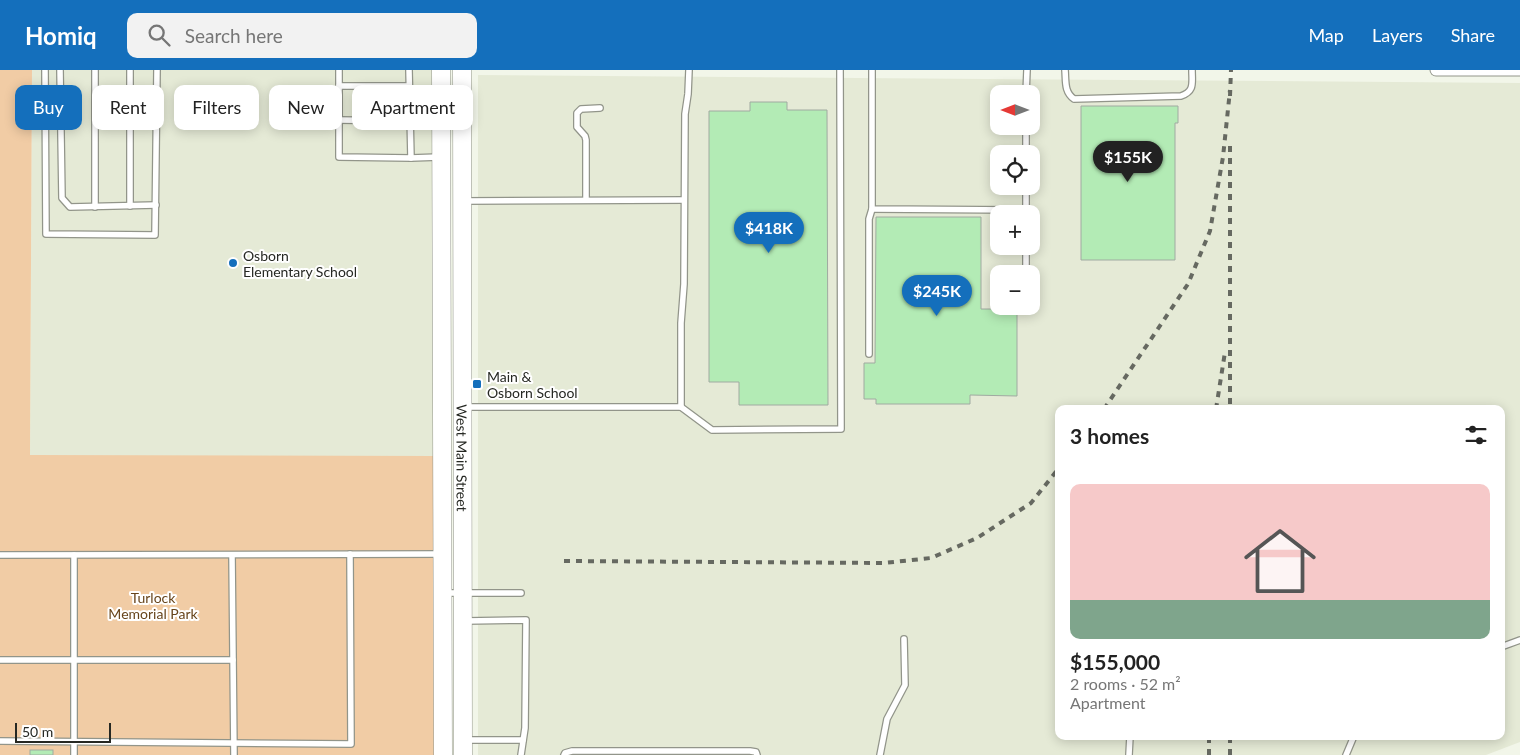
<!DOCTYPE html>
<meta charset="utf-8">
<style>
:root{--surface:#fff;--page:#f2f2f2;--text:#222;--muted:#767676;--accent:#146fbc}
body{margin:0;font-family:Lato,sans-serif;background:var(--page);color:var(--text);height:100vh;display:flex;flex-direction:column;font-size:19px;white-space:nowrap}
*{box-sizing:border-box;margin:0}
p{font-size:16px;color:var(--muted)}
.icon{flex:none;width:28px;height:28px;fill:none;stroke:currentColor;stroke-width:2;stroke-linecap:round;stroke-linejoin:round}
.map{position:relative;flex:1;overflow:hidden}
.drawer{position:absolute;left:1055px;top:335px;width:450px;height:335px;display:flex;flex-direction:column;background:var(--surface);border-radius:10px;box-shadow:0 2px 12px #0003}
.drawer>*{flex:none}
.guide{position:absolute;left:15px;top:15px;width:475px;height:45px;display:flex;gap:10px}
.needle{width:32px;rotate:270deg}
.tools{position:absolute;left:990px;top:15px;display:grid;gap:10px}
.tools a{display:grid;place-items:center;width:50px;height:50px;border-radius:10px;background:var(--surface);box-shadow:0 2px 12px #0003;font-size:25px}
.scale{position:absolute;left:15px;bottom:12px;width:96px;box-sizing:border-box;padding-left:5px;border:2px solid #262823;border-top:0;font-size:14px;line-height:18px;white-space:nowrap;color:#262823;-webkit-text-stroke:4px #fff;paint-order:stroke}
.price{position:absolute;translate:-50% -42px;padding:0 11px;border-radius:18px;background:var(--accent);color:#fff;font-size:16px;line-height:32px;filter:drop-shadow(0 1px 2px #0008)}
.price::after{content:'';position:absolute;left:50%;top:30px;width:15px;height:11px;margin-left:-8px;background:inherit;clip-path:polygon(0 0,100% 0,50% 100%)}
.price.on{background:#222;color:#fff}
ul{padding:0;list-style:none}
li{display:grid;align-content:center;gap:10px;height:265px;padding:0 15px}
li span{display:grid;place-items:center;height:155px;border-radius:10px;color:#555}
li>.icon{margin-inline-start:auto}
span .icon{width:90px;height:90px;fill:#fffc;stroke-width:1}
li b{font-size:21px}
h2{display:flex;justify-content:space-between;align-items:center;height:60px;padding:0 15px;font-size:21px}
.tag{padding:0 18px;border-radius:10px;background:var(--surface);box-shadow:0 2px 12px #0003;font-size:18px;line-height:45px}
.tag.on{background:var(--accent);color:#fff}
header{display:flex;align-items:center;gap:30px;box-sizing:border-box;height:70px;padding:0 25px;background:var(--accent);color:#fff}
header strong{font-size:24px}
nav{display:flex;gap:28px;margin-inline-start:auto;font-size:18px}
.search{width:350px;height:45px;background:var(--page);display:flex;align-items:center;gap:12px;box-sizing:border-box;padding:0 18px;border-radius:10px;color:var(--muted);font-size:19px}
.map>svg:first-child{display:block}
.built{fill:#e5ead6;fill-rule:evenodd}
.green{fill:#f1cca5}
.building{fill:#b3ebb5;stroke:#a0aaa1}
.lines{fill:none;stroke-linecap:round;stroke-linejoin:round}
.lane-casing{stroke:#92958a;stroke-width:8}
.street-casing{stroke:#92958a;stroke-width:13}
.primary-casing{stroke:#92958a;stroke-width:19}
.lane{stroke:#fff;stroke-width:5.5}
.street{stroke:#fff;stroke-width:11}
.primary{stroke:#fff;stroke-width:18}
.rail{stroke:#666961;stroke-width:4;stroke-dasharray:6 6;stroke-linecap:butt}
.poi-dot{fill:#146fbc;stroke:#fff;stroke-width:2}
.labels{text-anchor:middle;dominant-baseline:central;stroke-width:4;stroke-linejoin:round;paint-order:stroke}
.poi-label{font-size:14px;fill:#262823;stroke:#fff;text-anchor:start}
.street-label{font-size:14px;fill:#262823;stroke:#fff}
.park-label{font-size:14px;fill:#68451c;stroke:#fff}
</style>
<header>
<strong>Homiq</strong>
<div class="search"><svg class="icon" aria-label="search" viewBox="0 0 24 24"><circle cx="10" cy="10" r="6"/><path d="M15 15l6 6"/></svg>Search here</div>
<nav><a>Map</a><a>Layers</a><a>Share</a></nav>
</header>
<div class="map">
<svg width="1520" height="685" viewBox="0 0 1520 685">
<rect width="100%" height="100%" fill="#f2f6e9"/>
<g class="built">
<polygon points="32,0 434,0 434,386 30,386"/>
<path d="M478,5l1042,8v659l-34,13h-1008zM999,24h32v32h-32zM999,84h32v32h-32zM999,144h32v32h-32zM999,204h32v32h-32zM1059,339h442v327h-442z"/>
</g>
<polygon class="green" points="0,0 32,0 30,385 434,386 434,685 0,685"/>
<g class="building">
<polygon points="750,32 787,32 787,40 827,40 828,335 739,335 739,312 709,312 709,41 750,41"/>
<polygon points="1081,36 1178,36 1178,53 1175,53 1175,190 1081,190"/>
<polygon points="876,147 981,147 981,239 1017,239 1017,326 970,325 970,334 876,334 876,329 864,329 864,293 875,293"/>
<rect x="30" y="680" width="23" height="5"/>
</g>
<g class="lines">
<defs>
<g id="lane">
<polyline points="45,0 46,164 155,165 157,0"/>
<polyline points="60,0 62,128 70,137 156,135"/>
<polyline points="95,0 95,137"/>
<polyline points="339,0 339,87 411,88 409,0"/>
<polyline points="872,0 872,139 1026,140"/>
<path d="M1065,0c1,11 -1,22 9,29l107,-3c14,-5 11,-13 11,-26"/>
<polyline points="339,16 409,16"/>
<polyline points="1026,24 1027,0"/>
<polyline points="339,50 410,51"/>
<polyline points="1026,84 1026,56"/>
<polyline points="411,88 439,87"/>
<polyline points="586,130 586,70 585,66 577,57 577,43 581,39 600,38"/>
<polyline points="465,131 684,130"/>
<polyline points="130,136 130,0"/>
<polyline points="1026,144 1026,116"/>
<polyline points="1026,176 1026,204"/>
<polyline points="869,284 869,149 872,139"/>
<polyline points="465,337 681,337 681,253 684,214 685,44 688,24 689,0"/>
<polyline points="681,337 712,360 841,359 840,0"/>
<polyline points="0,485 440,484"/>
<polyline points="74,485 74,685"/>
<polyline points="232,485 234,685"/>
<polyline points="444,523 521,523"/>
<polyline points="465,551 526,550 525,658 521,685"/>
<polyline points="1501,577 1520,570"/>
<polyline points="0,590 233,590"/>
<polyline points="465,670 523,670"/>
<polyline points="0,671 351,674 350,484"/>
<polyline points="564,685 565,683 572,681 750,681 756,682 757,685"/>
<polyline points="880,685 887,649 905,615 904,569"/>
<polyline points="1129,685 1130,666"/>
<polyline points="1346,685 1354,666"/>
</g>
<polyline id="street" points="1436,0 1520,0"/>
<g id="primary">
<polyline points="441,0 443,685"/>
<path id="s1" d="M462,0l1,685"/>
</g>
</defs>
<use href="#lane" class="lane-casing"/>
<use href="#street" class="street-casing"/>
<use href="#primary" class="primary-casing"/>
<use href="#lane" class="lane"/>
<use href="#street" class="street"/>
<use href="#primary" class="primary"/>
<g class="rail">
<polyline points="1230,26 1231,0"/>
<polyline points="1230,76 1230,339"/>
<polyline points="1104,339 1188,214 1210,161 1223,87 1230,20"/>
<polyline points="1216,339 1225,282"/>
<polyline points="564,491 884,493 931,488 977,468 1031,433 1059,398"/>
<polyline points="1209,685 1209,666"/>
<polyline points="1230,685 1230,666"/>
</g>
</g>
<g class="poi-dot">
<circle cx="233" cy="193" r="5"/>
<rect x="472" y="309" width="10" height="10" rx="2.5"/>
</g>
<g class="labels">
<g class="poi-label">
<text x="243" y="185">Osborn<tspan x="243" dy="16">Elementary School</tspan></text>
<text x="487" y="306">Main &amp;<tspan x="487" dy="16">Osborn School</tspan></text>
</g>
<g class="street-label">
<text stroke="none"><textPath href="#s1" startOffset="388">West Main Street</textPath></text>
</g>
<g class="park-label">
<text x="153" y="527">Turlock<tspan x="153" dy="16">Memorial Park</tspan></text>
</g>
</g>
</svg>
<div class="tools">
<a><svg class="needle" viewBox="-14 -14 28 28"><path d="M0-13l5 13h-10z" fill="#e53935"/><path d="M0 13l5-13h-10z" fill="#767676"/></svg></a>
<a><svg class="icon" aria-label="locate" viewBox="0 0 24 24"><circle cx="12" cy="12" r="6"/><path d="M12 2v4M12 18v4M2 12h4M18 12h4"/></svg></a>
<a>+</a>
<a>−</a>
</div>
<div class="scale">50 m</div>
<b class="price on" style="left:1128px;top:113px">$155K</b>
<b class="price" style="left:769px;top:184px">$418K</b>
<b class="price" style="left:937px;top:247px">$245K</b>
<div class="guide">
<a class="tag on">Buy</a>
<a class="tag">Rent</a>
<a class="tag">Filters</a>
<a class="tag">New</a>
<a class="tag">Apartment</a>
</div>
<section class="drawer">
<h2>3 homes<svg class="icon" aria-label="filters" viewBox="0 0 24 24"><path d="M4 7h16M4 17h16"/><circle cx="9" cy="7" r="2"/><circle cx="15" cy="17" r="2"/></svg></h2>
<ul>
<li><span style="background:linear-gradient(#f6c9c9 75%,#7fa58c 0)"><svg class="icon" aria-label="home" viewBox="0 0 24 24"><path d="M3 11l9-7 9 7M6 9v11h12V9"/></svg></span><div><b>$155,000</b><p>2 rooms · 52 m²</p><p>Apartment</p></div></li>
</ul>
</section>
</div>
